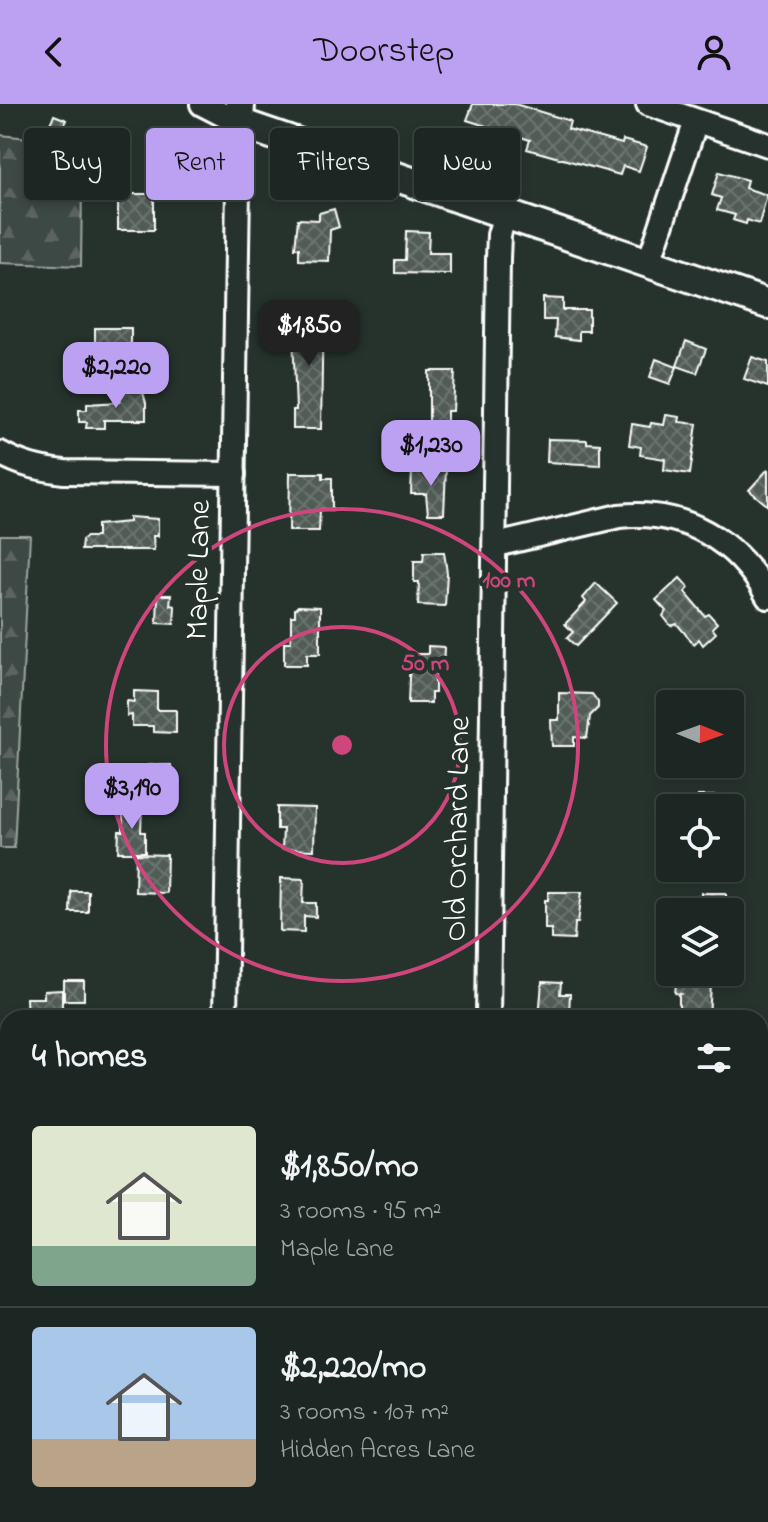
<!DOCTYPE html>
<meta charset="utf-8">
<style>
:root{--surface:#1c2622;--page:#252e2a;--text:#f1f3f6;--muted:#a0a5a5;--line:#3a4340;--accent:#bca0f2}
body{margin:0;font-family:"Indie Flower",sans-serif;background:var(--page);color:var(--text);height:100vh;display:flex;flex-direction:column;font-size:30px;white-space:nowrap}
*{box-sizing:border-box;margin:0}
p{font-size:26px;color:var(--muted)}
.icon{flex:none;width:44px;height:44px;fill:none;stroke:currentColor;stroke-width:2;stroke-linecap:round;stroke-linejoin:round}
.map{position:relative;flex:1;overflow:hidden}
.panel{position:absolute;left:0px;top:906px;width:768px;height:512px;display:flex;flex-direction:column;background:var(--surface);border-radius:24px 24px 0 0;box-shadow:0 4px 12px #0003,0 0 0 2px var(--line)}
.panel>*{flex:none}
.top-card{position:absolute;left:24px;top:24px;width:720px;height:72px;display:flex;gap:16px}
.needle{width:52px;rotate:91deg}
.tools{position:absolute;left:656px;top:586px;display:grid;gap:16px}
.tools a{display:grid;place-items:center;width:88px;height:88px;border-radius:8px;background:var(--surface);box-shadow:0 4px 12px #0003,0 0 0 2px var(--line);font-size:40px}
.price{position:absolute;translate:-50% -68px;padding:0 18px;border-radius:16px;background:var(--accent);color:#111;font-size:26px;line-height:52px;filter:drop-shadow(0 2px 4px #0008)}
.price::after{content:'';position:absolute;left:50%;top:48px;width:24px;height:18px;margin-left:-12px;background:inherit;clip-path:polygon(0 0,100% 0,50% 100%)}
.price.selected{background:#222;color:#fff}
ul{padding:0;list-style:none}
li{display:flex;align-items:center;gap:24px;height:200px;padding:0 32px}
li+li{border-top:2px solid var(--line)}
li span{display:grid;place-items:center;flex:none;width:224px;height:160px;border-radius:8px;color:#555}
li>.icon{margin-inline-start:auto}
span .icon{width:96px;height:96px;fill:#fffc;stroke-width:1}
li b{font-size:34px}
h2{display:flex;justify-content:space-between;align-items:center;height:96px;padding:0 32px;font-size:34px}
.chip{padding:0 28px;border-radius:8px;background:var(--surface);box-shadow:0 4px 12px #0003,0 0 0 2px var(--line);font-size:28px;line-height:72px}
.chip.selected{background:var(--accent);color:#111}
header{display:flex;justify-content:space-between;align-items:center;height:104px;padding:0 32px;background:var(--accent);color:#111;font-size:36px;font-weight:600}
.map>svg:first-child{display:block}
.grass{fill:#3e4944;stroke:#9ea4a2;stroke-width:2}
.forest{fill:url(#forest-firs);stroke:#9ea4a2;stroke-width:2}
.building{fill:url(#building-cross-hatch);stroke:#fff;stroke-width:2}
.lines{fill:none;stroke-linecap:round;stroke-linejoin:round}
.minor-casing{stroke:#fff;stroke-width:28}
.major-casing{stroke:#fff;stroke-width:34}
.minor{stroke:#26332d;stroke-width:22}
.major{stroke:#26332d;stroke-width:28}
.ring{fill:none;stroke:#ce467c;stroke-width:4}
.labels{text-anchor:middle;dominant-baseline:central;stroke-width:8;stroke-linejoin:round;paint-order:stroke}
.street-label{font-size:32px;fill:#fff;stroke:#26332d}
.centre{fill:#ce467c;stroke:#26332d;stroke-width:4}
.ring-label{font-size:24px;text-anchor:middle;font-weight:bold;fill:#ce467c;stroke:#26332d;stroke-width:8;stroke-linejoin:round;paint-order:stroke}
</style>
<header><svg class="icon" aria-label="back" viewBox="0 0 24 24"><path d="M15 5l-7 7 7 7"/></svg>Doorstep<svg class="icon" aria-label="person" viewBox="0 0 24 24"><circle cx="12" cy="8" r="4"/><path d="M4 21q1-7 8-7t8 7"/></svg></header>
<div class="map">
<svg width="768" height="1418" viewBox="0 0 768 1418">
<defs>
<pattern id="forest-firs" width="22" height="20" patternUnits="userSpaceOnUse" patternTransform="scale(2)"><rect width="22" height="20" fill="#3e4944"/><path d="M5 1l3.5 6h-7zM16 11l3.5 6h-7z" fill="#5b6460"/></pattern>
<pattern id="building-cross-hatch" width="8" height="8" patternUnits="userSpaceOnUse" patternTransform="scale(2)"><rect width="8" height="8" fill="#515c57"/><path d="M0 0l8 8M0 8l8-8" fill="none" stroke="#6b7470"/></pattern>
</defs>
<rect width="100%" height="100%" fill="#26332d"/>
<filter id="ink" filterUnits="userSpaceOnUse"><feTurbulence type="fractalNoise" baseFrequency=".0125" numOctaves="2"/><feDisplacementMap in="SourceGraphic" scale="16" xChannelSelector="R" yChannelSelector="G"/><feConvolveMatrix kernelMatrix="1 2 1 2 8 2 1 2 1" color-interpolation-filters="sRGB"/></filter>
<g filter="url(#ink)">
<polygon class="grass" points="8,1008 8,1369 0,1368 0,1009"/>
<g class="forest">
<polygon points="0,31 27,34 24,73 82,77 81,162 0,159"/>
<polygon points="0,431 30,431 14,744 0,744"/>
</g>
<g class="building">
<polygon points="473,0 515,0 570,17 568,25 622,40 623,36 647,43 639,67 623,62 620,71 527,45 530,36 467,16"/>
<polygon points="54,11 67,16 59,32 47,26"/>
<polygon points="719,68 747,76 745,84 767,91 759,120 747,116 746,120 733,116 735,111 717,106 721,94 712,91"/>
<rect x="118" y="90" width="36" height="36"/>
<polygon points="334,105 339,123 330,126 329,157 299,156 299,144 295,144 298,115 319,116 319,109"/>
<polygon points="406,127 429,128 428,149 450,149 450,170 395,169 395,156 405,156"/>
<polygon points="543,194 563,195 563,206 589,206 589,227 579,227 579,236 555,233 556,216 543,216"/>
<polygon points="300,200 323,200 321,325 293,325 293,306 296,306 293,229 299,229"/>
<rect x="95" y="224" width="36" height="19"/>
<polygon points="686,237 706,245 697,269 677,262"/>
<polygon points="752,253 768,258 768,283 744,275"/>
<polygon points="656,255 677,263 670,280 650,273"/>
<polygon points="429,267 455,267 453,307 447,307 447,327 429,326"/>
<polygon points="121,285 142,285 146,299 146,316 104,316 104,324 86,324 87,318 79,318 79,306 87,306 87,300 120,298"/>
<polygon points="666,311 680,313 679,318 697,320 690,370 664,366 665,355 640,351 641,343 629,341 632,320 650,323 651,319 664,321"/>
<polygon points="548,335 587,336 587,339 600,340 600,361 547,358"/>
<polygon points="428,365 446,365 444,410 428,410 426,390 411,390 412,366"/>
<polygon points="768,365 768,402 749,386"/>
<polygon points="290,369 323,369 323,374 332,374 332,406 320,405 319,427 289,427"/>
<polygon points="129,413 158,415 158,432 153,432 154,446 81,446 82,436 86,433 97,433 97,421 129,418"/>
<polygon points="424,448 444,448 447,469 445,502 418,501 419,478 414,478 414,457 423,457"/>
<polygon points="680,474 689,484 685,488 705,512 709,510 717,519 712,524 716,529 703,541 699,535 694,540 677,520 671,522 663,512 666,507 656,496"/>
<polygon points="596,479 617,499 576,542 567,534 573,528 565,520 586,498 583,494"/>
<polygon points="158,491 171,491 170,501 175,502 174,520 157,519"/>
<polygon points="298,502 320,503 320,550 307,550 307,561 284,561 284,538 291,538 291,512 295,512 295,505"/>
<polygon points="428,542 444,543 443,567 435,567 435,589 431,589 431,599 408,599 410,550 428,550"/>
<polygon points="134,587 157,588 157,606 176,606 176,629 153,628 153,622 132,622 132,611 127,612 127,597 134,598"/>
<polygon points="559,589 592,590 598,598 598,604 590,612 587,634 574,633 574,642 552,642 551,616 559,616"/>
<polygon points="148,661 171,661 168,699 135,698 139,670 148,670"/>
<polygon points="698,692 723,692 723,704 697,704"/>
<polygon points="123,701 142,702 141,728 145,728 145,748 118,748 119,727 123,727"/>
<polygon points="277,703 315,704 314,746 282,745 283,725 277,725"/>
<polygon points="136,750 167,751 166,789 135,788"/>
<polygon points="281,774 304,775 303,799 316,799 316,813 304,812 304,828 280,827"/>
<polygon points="71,787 88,787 88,808 70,808"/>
<polygon points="548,788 582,788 578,819 575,819 574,836 551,835 551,825 545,825 545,796 548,796"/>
<polygon points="701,789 726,789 726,808 690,808 688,792 701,792"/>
<rect x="64" y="877" width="20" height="19"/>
<polygon points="542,878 561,879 560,890 570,890 569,909 566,909 566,914 539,914"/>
<polygon points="676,880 711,881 709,914 679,914 679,891 681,890 675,889"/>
<polygon points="62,886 62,914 27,914 26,894 44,894 44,887"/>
</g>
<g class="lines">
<defs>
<g id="minor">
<polyline points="202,0 239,19 225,914"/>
<polyline points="648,0 768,41"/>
<polyline points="649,158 696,17"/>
<path d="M0,349c21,12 40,16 64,19l170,2"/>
<path d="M496,441l123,-29c65,-7 118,24 149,81"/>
<polyline points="488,914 498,155 499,131 505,110"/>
<polyline points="0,972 8,972"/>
<polyline points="760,1319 768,1292"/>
<polyline points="626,1410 631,1410"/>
<polyline points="656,1410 657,1418"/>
<polyline points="219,1418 219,1410"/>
</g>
<polyline id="major" points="240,0 239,19 768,200"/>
</defs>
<use href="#minor" class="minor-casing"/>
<use href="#major" class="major-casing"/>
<use href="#minor" class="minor"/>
<use href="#major" class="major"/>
</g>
</g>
<g class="ring">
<circle cx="342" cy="641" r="118"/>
<circle cx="342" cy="641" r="236"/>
</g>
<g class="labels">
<g class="street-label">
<text transform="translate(200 466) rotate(-89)">Maple Lane</text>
<text transform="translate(459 725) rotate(-89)">Old Orchard Lane</text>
</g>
</g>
<circle cx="342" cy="641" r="12" class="centre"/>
<g class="ring-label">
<text x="509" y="483">100 m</text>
<text x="425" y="566">50 m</text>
</g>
</svg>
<div class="tools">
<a><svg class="needle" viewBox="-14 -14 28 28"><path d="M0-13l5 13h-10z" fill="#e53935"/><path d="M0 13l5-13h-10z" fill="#a0a5a5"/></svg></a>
<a><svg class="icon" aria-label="locate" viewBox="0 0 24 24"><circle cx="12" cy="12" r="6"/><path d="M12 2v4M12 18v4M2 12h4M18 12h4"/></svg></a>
<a><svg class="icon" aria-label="layers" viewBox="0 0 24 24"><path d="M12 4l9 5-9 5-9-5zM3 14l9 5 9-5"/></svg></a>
</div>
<b class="price selected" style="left:309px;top:264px">$1,850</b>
<b class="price" style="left:116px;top:306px">$2,220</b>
<b class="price" style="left:431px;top:384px">$1,230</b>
<b class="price" style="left:132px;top:727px">$3,190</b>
<div class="top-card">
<a class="chip">Buy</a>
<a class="chip selected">Rent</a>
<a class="chip">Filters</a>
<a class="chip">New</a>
</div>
<section class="panel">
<h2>4 homes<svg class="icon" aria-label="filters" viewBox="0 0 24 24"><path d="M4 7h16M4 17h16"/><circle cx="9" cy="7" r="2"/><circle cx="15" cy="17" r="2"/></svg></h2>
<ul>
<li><span style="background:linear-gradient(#dfe7d0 75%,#7fa58c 0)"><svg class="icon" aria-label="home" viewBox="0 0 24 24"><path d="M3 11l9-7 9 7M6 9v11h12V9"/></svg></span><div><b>$1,850/mo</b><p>3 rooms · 95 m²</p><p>Maple Lane</p></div></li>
<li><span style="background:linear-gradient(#a9c7e8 70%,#b9a48a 0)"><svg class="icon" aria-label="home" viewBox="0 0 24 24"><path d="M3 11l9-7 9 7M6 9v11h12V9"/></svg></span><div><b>$2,220/mo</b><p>3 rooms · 107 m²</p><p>Hidden Acres Lane</p></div></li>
</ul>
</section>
</div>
